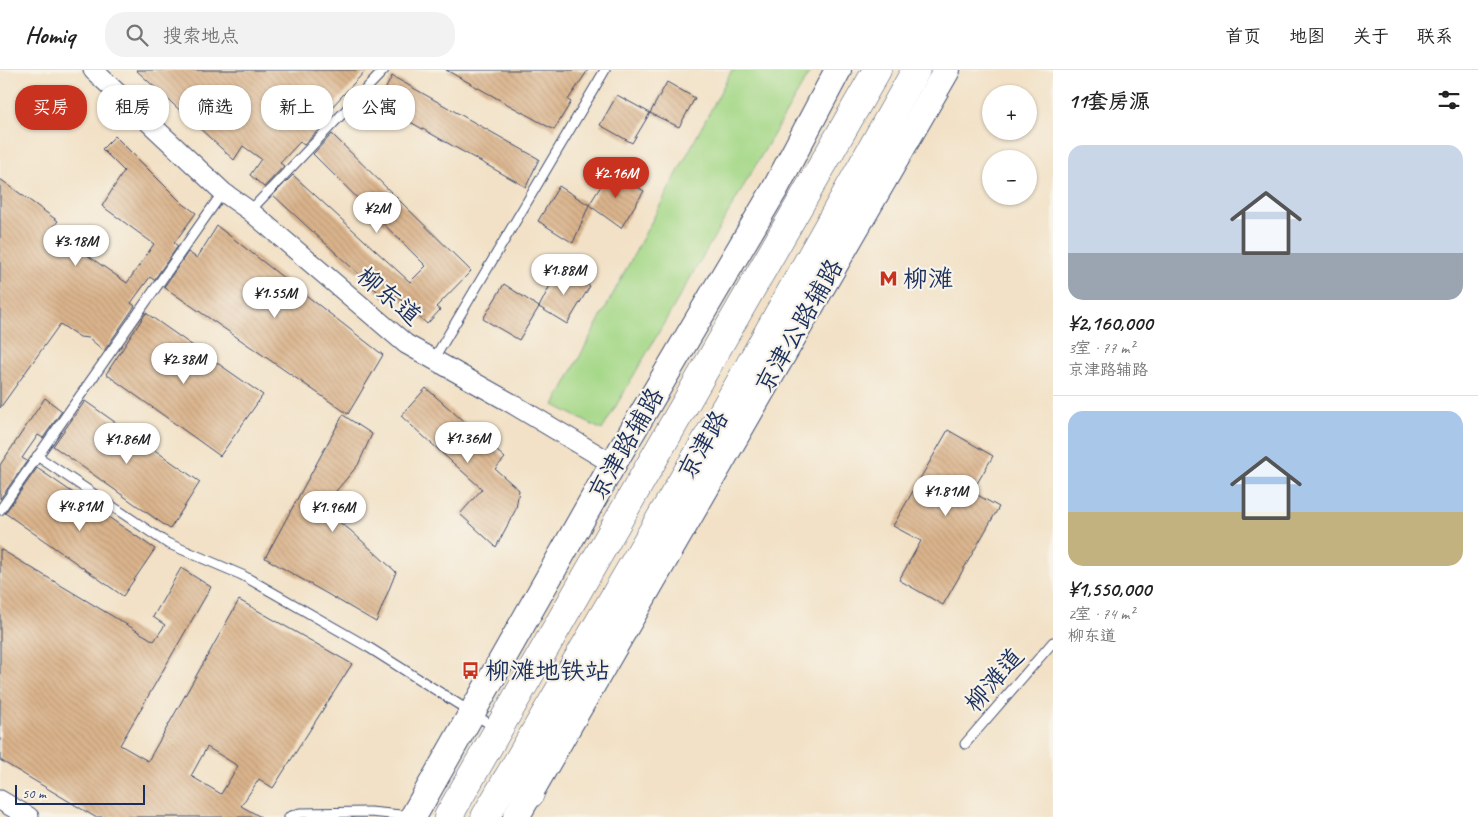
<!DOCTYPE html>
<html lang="zh">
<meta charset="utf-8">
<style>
:root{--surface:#fff;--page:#f2f2f2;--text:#222;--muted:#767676;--line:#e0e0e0;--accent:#c8321e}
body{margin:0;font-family:Caveat,"LXGW WenKai TC",sans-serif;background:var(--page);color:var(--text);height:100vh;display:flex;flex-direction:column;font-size:19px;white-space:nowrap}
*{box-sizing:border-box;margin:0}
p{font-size:16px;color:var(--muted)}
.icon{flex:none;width:28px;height:28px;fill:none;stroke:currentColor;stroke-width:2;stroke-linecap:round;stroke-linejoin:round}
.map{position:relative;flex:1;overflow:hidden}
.side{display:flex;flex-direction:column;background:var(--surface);width:425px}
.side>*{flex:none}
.top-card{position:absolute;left:15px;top:15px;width:475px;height:45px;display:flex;gap:10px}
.buttons{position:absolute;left:982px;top:15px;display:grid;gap:10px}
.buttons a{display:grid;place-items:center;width:55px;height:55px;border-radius:50%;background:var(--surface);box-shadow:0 1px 4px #0004;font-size:25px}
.scale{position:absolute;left:15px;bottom:12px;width:130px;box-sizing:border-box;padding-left:5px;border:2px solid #1b2f5e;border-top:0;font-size:14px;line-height:18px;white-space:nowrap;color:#1b2f5e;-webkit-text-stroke:4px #f7f3e8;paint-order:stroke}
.price{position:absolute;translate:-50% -42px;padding:0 11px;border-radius:18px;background:#fff;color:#222;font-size:16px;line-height:32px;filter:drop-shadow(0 1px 2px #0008)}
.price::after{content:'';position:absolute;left:50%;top:30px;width:15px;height:11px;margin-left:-8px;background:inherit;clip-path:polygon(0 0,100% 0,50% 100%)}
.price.on{background:var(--accent);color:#fff}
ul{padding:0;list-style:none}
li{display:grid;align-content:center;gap:10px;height:265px;padding:0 15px}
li+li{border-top:1px solid var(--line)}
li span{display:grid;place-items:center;height:155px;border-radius:15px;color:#555}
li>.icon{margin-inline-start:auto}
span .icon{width:90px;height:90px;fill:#fffc;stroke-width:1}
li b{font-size:21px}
h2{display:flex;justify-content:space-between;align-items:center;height:60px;padding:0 15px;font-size:21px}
.tag{padding:0 18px;border-radius:20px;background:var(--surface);box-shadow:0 1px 4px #0004;font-size:18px;line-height:45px}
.tag.on{background:var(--accent);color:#fff}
header{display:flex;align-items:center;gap:30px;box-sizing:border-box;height:70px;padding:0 25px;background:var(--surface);border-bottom:1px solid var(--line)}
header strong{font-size:24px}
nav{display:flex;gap:28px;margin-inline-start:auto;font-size:18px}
.search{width:350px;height:45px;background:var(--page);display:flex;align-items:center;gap:12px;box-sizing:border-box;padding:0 18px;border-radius:20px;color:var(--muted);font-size:19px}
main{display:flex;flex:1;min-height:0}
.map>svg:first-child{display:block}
.grass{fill:#a5d888;stroke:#608473}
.building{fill:url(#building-back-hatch);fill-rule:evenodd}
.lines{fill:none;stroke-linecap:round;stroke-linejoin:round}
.lane-casing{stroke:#3b4a6e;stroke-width:11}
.street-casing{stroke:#3b4a6e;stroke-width:21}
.secondary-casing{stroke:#3b4a6e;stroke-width:28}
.primary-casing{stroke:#3b4a6e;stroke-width:29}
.lane{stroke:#fff;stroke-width:9}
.street{stroke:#fff;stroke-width:19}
.secondary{stroke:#fff;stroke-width:26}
.primary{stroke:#fff;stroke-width:28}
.labels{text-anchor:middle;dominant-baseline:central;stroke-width:4.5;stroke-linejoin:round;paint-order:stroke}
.poi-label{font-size:25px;fill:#1b2f5e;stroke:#f7f3e8;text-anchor:start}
.street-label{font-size:25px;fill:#1b2f5e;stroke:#f7f3e8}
</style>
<header>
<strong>Homiq</strong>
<div class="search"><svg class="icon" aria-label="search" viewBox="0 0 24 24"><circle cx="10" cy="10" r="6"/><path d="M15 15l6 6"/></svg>搜索地点</div>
<nav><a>首页</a><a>地图</a><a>关于</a><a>联系</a></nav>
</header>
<main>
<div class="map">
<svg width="1053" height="747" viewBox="0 0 1053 747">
<defs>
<pattern id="building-back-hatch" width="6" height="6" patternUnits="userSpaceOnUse" patternTransform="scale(1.25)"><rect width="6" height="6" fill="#dab38b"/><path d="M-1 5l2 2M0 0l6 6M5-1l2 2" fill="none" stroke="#ba9a7a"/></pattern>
</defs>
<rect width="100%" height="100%" fill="#f7f3e8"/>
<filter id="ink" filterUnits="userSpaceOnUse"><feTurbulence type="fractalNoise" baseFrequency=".02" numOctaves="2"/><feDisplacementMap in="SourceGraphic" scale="10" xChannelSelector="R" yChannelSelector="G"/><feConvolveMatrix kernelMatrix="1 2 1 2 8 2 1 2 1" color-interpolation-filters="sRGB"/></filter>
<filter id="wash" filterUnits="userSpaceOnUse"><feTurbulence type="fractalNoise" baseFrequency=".0096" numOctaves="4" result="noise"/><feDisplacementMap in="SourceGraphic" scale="20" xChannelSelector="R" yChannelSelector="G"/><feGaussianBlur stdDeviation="1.12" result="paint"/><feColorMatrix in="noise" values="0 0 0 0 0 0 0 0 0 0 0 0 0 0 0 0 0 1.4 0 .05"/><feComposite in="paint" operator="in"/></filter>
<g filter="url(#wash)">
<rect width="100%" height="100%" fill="#f2e1c6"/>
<polygon class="grass" points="732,0 811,0 602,360 554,335"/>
<g id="blocks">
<g class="building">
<polygon points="136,0 366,0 319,51 323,55 304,75 300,72 280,93 284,96 264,117 250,105 261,89 243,76 234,90"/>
<polygon points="446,0 588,0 568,30 571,32 554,60"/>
<polygon points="392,6 539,89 526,117 378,34"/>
<polygon points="667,12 695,28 679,57 650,43"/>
<polygon points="617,25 650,43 632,73 600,55"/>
<polygon points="332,64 471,201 436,237 440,240 427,254 396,225 389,232 273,125 293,105 410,212 426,196 313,84"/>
<polygon points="115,66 182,133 196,143 174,173 178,176 154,210 150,207 131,233 135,236 104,281 89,268 80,267 60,254 0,338 0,109 58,151 51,160 127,213 154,174 102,136 124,101 102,79"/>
<polygon points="611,100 644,121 621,158 589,135"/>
<polygon points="559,116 589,135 573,173 538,151"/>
<polygon points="217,156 383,285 348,344 164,217 188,182 197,188"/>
<polygon points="559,198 590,216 567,254 539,237"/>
<polygon points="504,214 539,237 519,270 483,249"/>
<polygon points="146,243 263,325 220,386 106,304"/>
<polygon points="426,318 505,388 495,399 519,420 516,439 496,477 460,444 482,419 401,346"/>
<polygon points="45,328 62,341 43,368 38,365 22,388 27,391 0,429 0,395"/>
<polygon points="85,331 200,412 170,459 53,376"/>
<polygon points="343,345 372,364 358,395 321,439 350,460 396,502 376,552 265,488"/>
<polygon points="948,360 993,386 972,422 999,437 943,535 899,510 921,471 893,456"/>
<polygon points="37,398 155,479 123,526 5,443"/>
<path d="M0,479l154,92 11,-16 -12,-8 28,-49 30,19 -91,158 28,16 91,-161 113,64 -79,124 -14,-9 -18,27 20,11h-166l-95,-57zM207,677l31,19 -17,28 -30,-18z"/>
</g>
</g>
</g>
<g filter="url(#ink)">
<use href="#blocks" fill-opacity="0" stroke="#3b4a6e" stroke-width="1"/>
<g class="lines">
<defs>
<g id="lane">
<polyline points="250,141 384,0"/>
<polyline points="434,289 605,0"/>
<polyline points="37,386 167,473 242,505 368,577 496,658"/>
<polyline points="0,440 223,122"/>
<polyline points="965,674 1053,572"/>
<polyline points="289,747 300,743 370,742 411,746"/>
</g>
<g id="street">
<polyline points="93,0 223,122 250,141 406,274 511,333 613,394"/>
<polyline points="0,730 29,747"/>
</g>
<g id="secondary">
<polyline points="413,747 613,394 775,119 838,0"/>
<polyline points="516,747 947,0"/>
</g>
<g id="primary">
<polyline points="506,711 530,724"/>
<polyline points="448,747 877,0"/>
<polyline points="485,747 739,314 916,0"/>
</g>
</defs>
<use href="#lane" class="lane-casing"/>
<use href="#street" class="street-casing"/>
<use href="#secondary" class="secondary-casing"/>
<use href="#primary" class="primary-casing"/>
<use href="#lane" class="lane"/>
<use href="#street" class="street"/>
<use href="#secondary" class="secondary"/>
<use href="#primary" class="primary"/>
</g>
</g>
<defs>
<symbol id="metro-bare" viewBox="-9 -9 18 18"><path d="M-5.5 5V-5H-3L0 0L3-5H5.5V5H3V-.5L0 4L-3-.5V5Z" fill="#c8321e" stroke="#f7f3e8" stroke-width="2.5" paint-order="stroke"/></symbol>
<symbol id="bus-bare" viewBox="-9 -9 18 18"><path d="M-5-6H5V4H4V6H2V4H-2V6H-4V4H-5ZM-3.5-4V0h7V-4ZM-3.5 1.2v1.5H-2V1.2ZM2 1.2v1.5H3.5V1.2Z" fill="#c8321e" stroke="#f7f3e8" stroke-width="2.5" paint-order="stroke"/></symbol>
</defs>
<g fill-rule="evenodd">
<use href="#metro-bare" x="876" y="196" width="25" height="25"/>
<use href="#bus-bare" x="458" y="588" width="25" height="25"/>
</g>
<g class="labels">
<g class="poi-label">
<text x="903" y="209">柳滩</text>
<text x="485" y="601">柳滩地铁站</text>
</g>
<g class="street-label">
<text transform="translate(389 226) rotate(40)">柳东道</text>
<text transform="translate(799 256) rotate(-60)">京津公路辅路</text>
<text transform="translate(626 374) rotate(-60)">京津路辅路</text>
<text transform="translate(703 375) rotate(-60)">京津路</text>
<text transform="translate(994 610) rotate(-49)">柳滩道</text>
</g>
</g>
</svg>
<div class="buttons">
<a>+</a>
<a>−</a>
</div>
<div class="scale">50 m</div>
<b class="price on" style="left:616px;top:129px">¥2.16M</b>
<b class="price" style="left:377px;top:164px">¥2M</b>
<b class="price" style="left:76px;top:197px">¥3.18M</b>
<b class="price" style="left:564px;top:226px">¥1.88M</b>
<b class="price" style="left:275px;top:249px">¥1.55M</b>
<b class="price" style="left:184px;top:315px">¥2.38M</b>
<b class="price" style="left:468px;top:394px">¥1.36M</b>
<b class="price" style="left:127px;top:395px">¥1.86M</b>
<b class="price" style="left:946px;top:447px">¥1.81M</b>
<b class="price" style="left:80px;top:462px">¥4.81M</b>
<b class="price" style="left:333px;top:463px">¥1.96M</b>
<div class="top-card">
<a class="tag on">买房</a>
<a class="tag">租房</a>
<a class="tag">筛选</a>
<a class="tag">新上</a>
<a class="tag">公寓</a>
</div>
</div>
<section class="side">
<h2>11套房源<svg class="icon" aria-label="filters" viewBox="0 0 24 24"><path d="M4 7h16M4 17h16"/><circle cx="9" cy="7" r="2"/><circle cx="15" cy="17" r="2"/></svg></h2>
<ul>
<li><span style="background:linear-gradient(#c9d6e8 70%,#9aa5b1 0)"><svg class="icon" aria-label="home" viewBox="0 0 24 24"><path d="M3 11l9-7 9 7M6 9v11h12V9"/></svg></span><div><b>¥2,160,000</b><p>3室 · 77 m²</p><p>京津路辅路</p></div></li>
<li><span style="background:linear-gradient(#a9c7e8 65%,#c2b280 0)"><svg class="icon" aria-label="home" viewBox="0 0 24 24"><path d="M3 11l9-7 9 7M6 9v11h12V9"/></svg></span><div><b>¥1,550,000</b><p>2室 · 74 m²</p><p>柳东道</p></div></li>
</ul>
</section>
</main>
